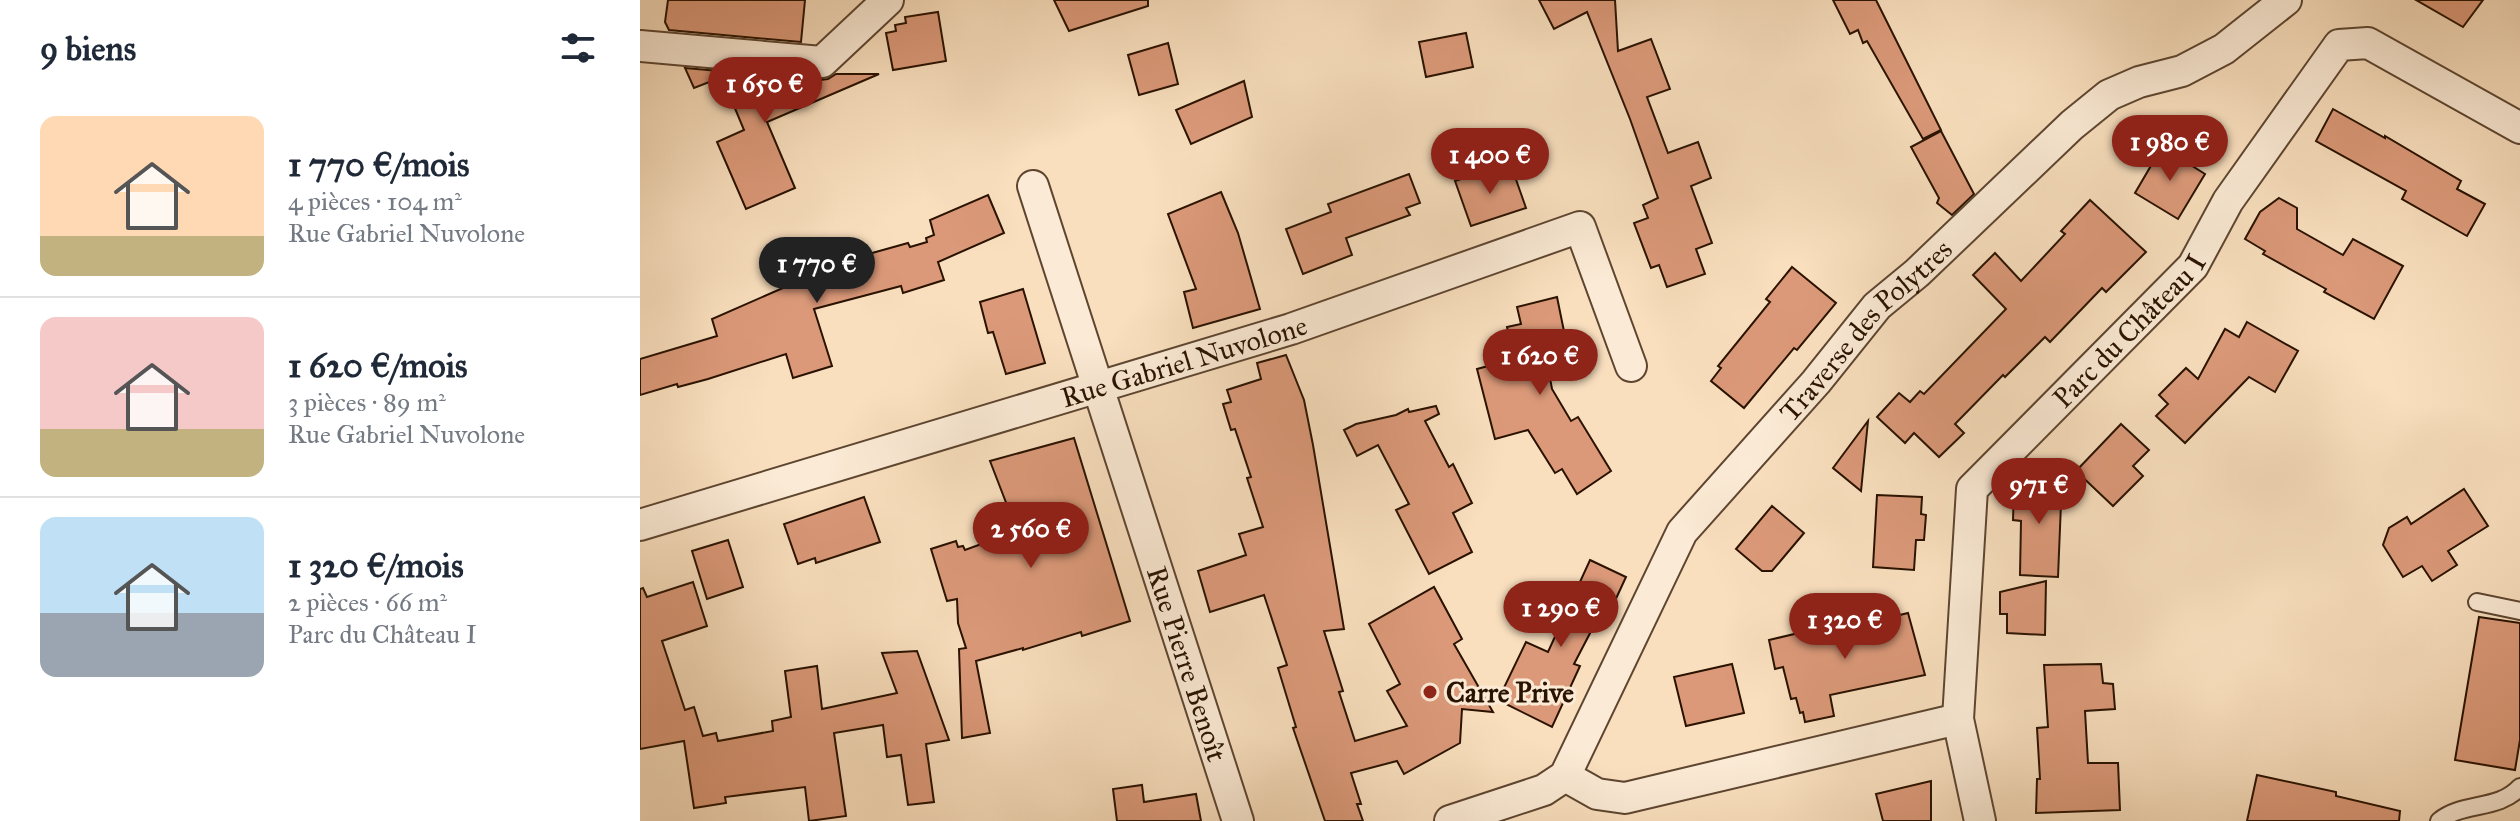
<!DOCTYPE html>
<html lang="fr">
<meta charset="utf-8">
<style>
:root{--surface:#fff;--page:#f6f6f7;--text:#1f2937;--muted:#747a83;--line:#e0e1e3;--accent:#8f2418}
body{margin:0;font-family:"IM FELL Great Primer",serif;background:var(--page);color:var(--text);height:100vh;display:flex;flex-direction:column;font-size:30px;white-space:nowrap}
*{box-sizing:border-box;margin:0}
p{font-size:26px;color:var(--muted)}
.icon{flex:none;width:44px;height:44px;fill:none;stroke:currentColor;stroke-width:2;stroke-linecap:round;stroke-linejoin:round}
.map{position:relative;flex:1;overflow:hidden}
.panel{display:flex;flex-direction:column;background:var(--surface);width:640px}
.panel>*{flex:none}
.price{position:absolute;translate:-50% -68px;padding:0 18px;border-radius:28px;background:var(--accent);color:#fff;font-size:26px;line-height:52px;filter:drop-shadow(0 2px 4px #0008)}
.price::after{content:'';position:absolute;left:50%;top:48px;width:24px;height:18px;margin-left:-12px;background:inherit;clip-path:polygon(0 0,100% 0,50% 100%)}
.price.current{background:#222;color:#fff}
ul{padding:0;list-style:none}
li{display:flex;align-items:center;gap:24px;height:200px;padding:0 40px}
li+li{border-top:2px solid var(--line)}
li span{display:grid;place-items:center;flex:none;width:224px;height:160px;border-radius:16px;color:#555}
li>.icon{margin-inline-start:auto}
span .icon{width:96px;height:96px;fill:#fffc;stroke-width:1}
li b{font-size:34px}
h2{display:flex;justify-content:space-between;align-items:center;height:96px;padding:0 40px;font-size:34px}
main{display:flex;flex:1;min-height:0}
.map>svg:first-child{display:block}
.building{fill:#db9979;stroke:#291200;stroke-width:2}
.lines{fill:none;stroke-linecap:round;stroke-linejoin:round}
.lane-casing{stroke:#5d4530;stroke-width:20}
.street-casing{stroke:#5d4530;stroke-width:34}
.lane{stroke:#fbead5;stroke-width:16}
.street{stroke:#fbead5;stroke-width:30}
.poi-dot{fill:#8f2418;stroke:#fbead5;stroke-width:3}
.labels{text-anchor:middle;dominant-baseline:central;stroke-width:6;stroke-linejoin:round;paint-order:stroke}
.street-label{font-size:28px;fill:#291200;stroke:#fbead5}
.poi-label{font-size:28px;font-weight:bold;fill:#291200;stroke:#fbead5;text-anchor:start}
</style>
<main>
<section class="panel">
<h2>9 biens<svg class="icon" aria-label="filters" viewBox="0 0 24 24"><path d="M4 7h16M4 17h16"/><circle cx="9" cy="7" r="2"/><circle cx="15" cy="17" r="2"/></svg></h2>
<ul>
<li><span style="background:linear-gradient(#ffd9b3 75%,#c2b280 0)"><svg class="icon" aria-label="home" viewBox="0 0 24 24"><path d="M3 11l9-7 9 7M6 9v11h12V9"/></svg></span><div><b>1 770 €/mois</b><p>4 pièces · 104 m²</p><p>Rue Gabriel Nuvolone</p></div></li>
<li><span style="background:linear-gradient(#f6c9c9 70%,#c2b280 0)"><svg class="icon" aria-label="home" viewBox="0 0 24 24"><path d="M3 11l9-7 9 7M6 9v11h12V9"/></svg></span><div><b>1 620 €/mois</b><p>3 pièces · 89 m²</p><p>Rue Gabriel Nuvolone</p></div></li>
<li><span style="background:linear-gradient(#bfe0f5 60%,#9aa5b1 0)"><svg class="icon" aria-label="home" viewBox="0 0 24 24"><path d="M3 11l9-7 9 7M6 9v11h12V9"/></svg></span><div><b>1 320 €/mois</b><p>2 pièces · 66 m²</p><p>Parc du Château I</p></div></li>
</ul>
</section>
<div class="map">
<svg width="1880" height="821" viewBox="0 0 1880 821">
<rect width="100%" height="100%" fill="#f9dfbe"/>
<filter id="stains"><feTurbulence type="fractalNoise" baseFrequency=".0025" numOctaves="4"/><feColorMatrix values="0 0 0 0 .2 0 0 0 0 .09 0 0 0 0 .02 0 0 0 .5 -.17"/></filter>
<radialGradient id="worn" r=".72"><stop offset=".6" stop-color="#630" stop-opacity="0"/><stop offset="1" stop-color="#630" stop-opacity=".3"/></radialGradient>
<g class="building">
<polygon points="28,0 165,0 161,42 29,30 25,22"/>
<polygon points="414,0 508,0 508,6 429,31"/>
<polygon points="899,0 975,0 978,51 1011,39 1030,89 1007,97 1028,153 1058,142 1071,178 1051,186 1072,243 1056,249 1065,274 1027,287 1019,265 1011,268 994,223 1008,218 1003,205 1018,198 990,119 947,12 914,29"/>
<polygon points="1193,0 1236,0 1301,130 1283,139 1227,41 1223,43 1218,30 1210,34"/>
<polygon points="1776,0 1843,0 1823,27"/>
<polygon points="298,12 306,61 253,70 246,33 256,31 255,25 266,23 265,17"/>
<polygon points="826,33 833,67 786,77 779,42"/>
<polygon points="528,43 538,84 499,95 488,55"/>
<polygon points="45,68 180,80 188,79 196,74 239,74 127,122 155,188 106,209 77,142 104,130 82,77 54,88"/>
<polygon points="604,81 612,117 551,144 536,110"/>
<polygon points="1693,109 1745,138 1745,136 1821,181 1817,189 1845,204 1827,236 1762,199 1766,191 1676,141"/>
<polygon points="1301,131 1334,194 1312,215 1297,203 1299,198 1271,147"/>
<polygon points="1522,147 1565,174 1538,219 1495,193"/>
<polygon points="857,167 859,175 873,171 886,208 831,226 815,181"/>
<polygon points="769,174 780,203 766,208 770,215 706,238 712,255 663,274 646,229 691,212 688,204"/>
<polygon points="581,192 598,233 620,309 553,328 544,292 556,289 528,214"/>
<polygon points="348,195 364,233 298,262 304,280 263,293 261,286 174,309 192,366 153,378 146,354 68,379 38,387 37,384 0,395 0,359 77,336 72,319 207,260 268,243 270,247 287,242 286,238 294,235 290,220"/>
<polygon points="1639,198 1657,208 1657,229 1703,255 1713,239 1763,266 1734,319 1684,292 1686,289 1623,254 1625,251 1605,239 1620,212"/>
<polygon points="1450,200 1506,252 1466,292 1462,288 1410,342 1405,337 1365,377 1363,375 1315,424 1324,433 1299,457 1274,433 1265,443 1237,417 1259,393 1270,402 1280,391 1284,394 1366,309 1333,275 1355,253 1381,281 1425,234 1421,231"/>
<polygon points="1152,267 1196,303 1157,350 1154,348 1104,408 1071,381 1081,368 1078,366 1130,302 1126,299"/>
<polygon points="383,289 405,363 366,374 353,332 348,333 340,302"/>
<polygon points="917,297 927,346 905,352 912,389 931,421 938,417 971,471 937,494 922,469 915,473 888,430 855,439 837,369 874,359 867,327 881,324 877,307"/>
<polygon points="1607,322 1658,351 1635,392 1609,377 1545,443 1516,416 1528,404 1519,395 1546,368 1558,379 1585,329 1599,337"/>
<polygon points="646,355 664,400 673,445 704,629 684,631 703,691 699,692 715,741 767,726 747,691 760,684 729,624 794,587 822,639 814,644 853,712 822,709 820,743 764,774 757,761 711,773 721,804 717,804 723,821 685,821 653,728 656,727 638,668 647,665 624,595 570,612 558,571 606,555 599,534 623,527 607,478 611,477 595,429 591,430 583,404 591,402 587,390 621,379 617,363"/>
<polygon points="796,406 799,414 785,421 809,467 813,464 832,503 813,513 832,552 789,574 756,510 769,504 738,445 717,456 704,430 716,424 756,415 768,409 769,412"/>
<polygon points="1228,421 1221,491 1193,468"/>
<polygon points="1481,424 1509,450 1493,466 1503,476 1473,506 1436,471"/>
<polygon points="434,438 490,621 442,636 441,632 383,650 383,648 336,661 350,733 322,738 319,649 326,648 318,623 317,599 307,601 291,549 316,541 318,547 323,546 325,550 377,531 350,461"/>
<polygon points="1383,477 1422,479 1418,577 1380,575 1381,521 1373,520 1374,491 1382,492"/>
<polygon points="1824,489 1848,526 1808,551 1817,565 1792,581 1782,566 1763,577 1743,545 1749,528 1767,517 1771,524"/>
<polygon points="1237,495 1282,497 1281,514 1286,515 1284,540 1276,540 1274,570 1233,567"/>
<polygon points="224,497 240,542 176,563 175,558 158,564 144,524"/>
<polygon points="1132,506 1164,533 1132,571 1122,571 1096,549"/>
<polygon points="88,540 103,587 67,599 52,551"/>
<polygon points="950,560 986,577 968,616 960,614 934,664 940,666 912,727 858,700 886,642 908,652"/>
<polygon points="1406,581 1405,635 1367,633 1367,614 1360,614 1360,592"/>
<polygon points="53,582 67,626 22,641 45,710 54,707 63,736 76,733 78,741 133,731 132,721 151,717 145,671 177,666 182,709 257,693 242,653 277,651 309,740 286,744 294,802 268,805 261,755 247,757 243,725 194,733 206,816 169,821 165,787 85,797 86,803 54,808 44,741 0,749 0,589 3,588 7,597"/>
<polygon points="1268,613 1285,675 1190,695 1194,716 1165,722 1163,712 1160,713 1156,698 1151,699 1143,667 1135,669 1129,640 1205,622 1206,628"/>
<polygon points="1839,617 1880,623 1880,740 1875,770 1815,760"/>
<polygon points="1092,664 1104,713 1046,726 1034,677"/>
<polygon points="1461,664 1463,683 1473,684 1475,709 1445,711 1448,763 1478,763 1480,810 1396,813 1397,779 1400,779 1397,728 1408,727 1404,665"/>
<polygon points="1617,775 1696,792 1696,796 1760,811 1759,821 1607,821"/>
<polygon points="1291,781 1291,821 1243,821 1236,794"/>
<polygon points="502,785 504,802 556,794 561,821 477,821 473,789"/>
</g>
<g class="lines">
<defs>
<g id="lane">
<polyline points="1837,602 1880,611"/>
<path d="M1799,821c25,-20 59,-10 81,-34"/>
</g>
<g id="street">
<polyline points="0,46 182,62 248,0"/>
<path id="s1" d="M393,186l205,635"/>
<path id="s2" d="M0,525l651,-196 289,-102 51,139"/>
<polyline points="925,776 957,794 985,798 1318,719"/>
<path id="s3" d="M810,821l94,-31 21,-14 117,-244 134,-150 61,-76 40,-33 155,-148 37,-30 30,-13 43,-11 42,-22 62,-49"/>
<path id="s4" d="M1340,821l-22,-102 14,-230 221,-223 35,-65 111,-156 29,-2 152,85"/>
</g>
</defs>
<use href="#lane" class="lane-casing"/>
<use href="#street" class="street-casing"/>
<use href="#lane" class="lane"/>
<use href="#street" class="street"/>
</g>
<circle class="poi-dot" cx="790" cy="692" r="8"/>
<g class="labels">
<g class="street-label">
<text stroke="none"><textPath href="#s4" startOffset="558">Parc du Château I</textPath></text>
<text stroke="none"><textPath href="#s3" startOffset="668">Traverse des Polytres</textPath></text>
<text stroke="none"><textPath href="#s2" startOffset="568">Rue Gabriel Nuvolone</textPath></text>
<text stroke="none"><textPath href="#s1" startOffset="502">Rue Pierre Benoît</textPath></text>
</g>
<g class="poi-label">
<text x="806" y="692">Carre Prive</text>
</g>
</g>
<rect width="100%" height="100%" filter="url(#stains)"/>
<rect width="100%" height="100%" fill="url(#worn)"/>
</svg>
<b class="price" style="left:125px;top:125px">1 650 €</b>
<b class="price" style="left:1530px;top:183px">1 980 €</b>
<b class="price" style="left:850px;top:196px">1 400 €</b>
<b class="price current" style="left:177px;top:305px">1 770 €</b>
<b class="price" style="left:900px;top:397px">1 620 €</b>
<b class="price" style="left:1399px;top:526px">971 €</b>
<b class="price" style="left:391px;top:570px">2 560 €</b>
<b class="price" style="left:921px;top:649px">1 290 €</b>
<b class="price" style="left:1205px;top:661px">1 320 €</b>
</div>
</main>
